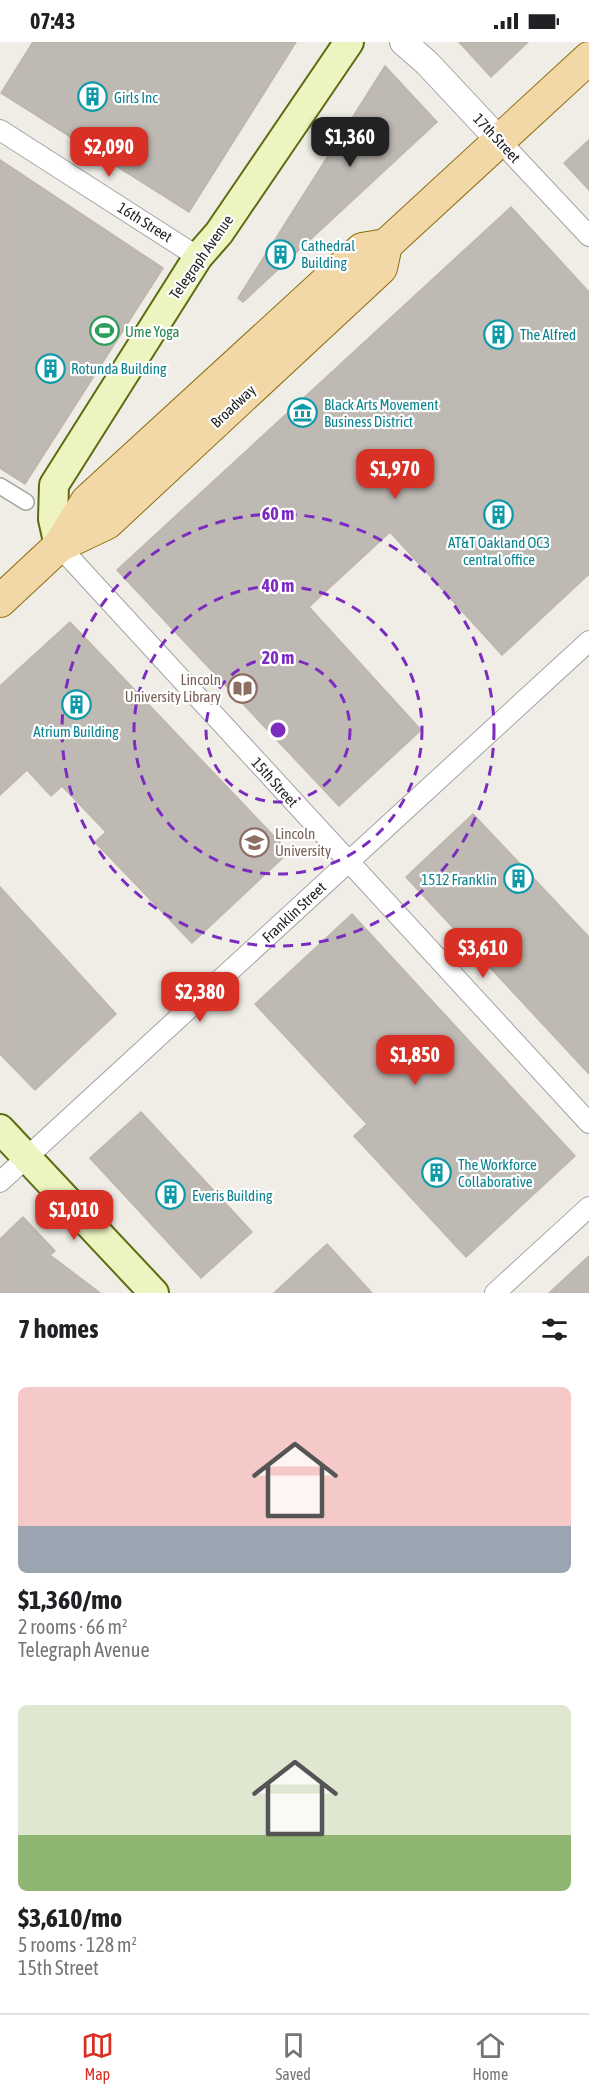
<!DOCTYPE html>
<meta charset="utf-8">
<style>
:root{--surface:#fff;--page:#f6f6f6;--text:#202124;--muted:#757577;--line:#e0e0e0;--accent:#d93025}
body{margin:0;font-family:"Asap Condensed",sans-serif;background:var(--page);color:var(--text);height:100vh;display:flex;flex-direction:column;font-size:22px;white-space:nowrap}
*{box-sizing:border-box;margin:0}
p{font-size:20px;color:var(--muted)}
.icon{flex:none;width:33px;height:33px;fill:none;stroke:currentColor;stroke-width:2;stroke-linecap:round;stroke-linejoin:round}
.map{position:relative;height:1251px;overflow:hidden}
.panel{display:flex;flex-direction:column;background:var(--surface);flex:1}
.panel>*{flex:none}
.price{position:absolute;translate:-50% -51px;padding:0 14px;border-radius:12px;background:var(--accent);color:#fff;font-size:20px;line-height:39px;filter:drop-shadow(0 2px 3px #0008)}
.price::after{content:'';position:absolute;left:50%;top:36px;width:18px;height:14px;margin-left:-9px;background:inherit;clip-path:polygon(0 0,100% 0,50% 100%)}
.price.active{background:#222;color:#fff}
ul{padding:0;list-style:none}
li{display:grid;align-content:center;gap:12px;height:318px;padding:0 18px}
li span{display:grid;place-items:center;height:186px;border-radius:9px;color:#555}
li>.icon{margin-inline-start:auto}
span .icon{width:108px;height:108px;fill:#fffc;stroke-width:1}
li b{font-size:26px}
h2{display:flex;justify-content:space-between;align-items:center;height:72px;padding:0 18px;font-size:26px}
.status{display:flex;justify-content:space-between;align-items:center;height:42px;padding:0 30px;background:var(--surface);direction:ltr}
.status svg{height:16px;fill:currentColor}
.menu{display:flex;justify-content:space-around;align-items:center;height:84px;border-top:2px solid var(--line);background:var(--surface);font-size:16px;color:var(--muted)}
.menu a{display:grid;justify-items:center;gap:3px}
.menu .active{color:var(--accent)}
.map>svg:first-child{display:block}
.building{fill:#bfb9b3;stroke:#bfb5aa;stroke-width:1.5}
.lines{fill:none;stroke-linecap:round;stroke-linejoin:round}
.pedestrian-casing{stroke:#a3a3a3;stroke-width:18}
.minor-casing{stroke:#a3a3a3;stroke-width:22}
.tertiary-casing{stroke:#a3a3a3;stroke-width:28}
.secondary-casing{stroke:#5b6d0f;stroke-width:32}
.primary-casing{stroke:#8c6c0e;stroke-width:34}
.pedestrian{stroke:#fff;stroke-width:15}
.minor{stroke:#fff;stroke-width:20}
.tertiary{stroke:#fff;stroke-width:26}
.secondary{stroke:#edf4bf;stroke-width:28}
.primary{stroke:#f3d8a7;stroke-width:32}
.ring{fill:none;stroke:#7b2cbf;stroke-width:3;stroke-dasharray:10 8}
.labels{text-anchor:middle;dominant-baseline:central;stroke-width:4.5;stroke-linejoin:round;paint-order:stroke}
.culture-label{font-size:15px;fill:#0d838f;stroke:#fff;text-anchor:start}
.street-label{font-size:15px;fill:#1f1f1f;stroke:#fff}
.leisure-label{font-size:15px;fill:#27864d;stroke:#fff;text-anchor:start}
.education-label{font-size:15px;fill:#785e54;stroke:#fff;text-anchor:end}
.centre{fill:#7b2cbf;stroke:#fff;stroke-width:3}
.ring-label{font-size:18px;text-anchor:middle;font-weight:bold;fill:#7b2cbf;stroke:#fff;stroke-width:4.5;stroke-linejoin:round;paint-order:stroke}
</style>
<div class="status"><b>07:43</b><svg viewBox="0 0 49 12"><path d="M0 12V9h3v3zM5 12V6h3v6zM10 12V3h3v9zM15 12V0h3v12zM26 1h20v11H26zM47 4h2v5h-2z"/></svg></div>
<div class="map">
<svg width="589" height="1251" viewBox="0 0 589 1251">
<rect width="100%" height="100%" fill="#efede6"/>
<g class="building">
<polygon points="33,0 296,0 189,170 1,51"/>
<polygon points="459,0 528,0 491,35"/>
<polygon points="385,24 437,80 243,260 238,256"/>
<polygon points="589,98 589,148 564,121"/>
<polygon points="0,118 163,226 25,442 0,426"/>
<polygon points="511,165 589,250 589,532 502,613 390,490 326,549 309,565 421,688 339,764 117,528"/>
<polygon points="70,580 289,810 192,901 95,800 106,790 62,744 51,754 27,728 0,753 0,644"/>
<polygon points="473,772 589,895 589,1032 406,835"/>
<polygon points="0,845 116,972 35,1048 0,1012"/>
<polygon points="352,872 575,1114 466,1215 354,1094 367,1082 255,962"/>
<polygon points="141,1070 252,1190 201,1236 90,1116"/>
<polygon points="23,1175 55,1209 50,1213 100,1251 0,1251 0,1197"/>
<polygon points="327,1202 372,1251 274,1251"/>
<polygon points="589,1214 589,1251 549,1251"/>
</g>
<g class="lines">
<defs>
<polyline id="pedestrian" points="0,444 26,460"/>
<g id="minor">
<polyline points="0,88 198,215"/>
<polyline points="499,98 589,194"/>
<polyline points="59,504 589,1081"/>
<polyline points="0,1140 589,599"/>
<polyline points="495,1251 589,1165"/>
</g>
<polyline id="tertiary" points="403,0 427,21 499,98"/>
<g id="secondary">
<polyline points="59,504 53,477 54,443 198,215 219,191 349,0"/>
<polyline points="0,1087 154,1251"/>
</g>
<g id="primary">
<polyline points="59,504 107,481 381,226 386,203 589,16"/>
<polyline points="0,559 59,504 87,459 362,207 386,203"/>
</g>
</defs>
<use href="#pedestrian" class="pedestrian-casing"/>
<use href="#minor" class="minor-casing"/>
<use href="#tertiary" class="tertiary-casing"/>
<use href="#secondary" class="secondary-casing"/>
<use href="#primary" class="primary-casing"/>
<use href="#pedestrian" class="pedestrian"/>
<use href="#minor" class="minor"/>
<use href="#tertiary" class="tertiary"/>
<use href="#secondary" class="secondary"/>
<use href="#primary" class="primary"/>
</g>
<g class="ring">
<circle cx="278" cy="688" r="72"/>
<circle cx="278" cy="688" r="144"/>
<circle cx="278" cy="688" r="216"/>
</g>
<defs>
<symbol id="building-ring" viewBox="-11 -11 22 22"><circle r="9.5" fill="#fff" stroke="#0f9aa8" stroke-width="1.5"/><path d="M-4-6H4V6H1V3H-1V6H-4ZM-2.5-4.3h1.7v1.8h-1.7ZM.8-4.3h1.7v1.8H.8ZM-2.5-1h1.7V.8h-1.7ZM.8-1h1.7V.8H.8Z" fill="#0f9aa8"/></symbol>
<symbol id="stadium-ring" viewBox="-11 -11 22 22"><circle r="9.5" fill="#fff" stroke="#2e9e5b" stroke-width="1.5"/><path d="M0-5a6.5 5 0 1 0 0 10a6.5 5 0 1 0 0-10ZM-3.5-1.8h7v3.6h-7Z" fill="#2e9e5b"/></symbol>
<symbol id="museum-ring" viewBox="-11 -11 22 22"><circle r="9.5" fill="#fff" stroke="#0f9aa8" stroke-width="1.5"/><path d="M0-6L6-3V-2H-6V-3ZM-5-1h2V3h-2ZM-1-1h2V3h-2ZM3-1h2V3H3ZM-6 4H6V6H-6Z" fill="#0f9aa8"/></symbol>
<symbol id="library-ring" viewBox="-11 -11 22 22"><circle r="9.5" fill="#fff" stroke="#8d6e63" stroke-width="1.5"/><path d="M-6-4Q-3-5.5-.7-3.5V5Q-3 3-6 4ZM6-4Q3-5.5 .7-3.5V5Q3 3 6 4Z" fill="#8d6e63"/></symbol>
<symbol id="university-ring" viewBox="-11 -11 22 22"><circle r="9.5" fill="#fff" stroke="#8d6e63" stroke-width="1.5"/><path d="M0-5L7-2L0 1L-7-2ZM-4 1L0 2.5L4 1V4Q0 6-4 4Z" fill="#8d6e63"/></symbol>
</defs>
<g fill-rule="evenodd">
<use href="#building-ring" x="76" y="38" width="33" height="33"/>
<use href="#building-ring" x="264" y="196" width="33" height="33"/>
<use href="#stadium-ring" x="88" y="272" width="33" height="33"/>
<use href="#building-ring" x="482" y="276" width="33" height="33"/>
<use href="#building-ring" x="34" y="310" width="33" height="33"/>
<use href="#museum-ring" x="286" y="354" width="33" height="33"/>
<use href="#building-ring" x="482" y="456" width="33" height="33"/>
<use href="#library-ring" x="226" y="630" width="33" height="33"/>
<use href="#building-ring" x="60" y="646" width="33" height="33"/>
<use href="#university-ring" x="238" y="784" width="33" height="33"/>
<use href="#building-ring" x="502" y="820" width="33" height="33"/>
<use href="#building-ring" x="420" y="1114" width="33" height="33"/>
<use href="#building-ring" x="154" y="1136" width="33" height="33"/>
</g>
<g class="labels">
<g class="culture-label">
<text x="114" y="55">Girls Inc</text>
<text x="301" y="203">Cathedral<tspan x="301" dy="17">Building</tspan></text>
<text x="520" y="292">The Alfred</text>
<text x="71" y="326">Rotunda Building</text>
<text x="324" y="362">Black Arts Movement<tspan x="324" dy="17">Business District</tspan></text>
<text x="499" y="500" text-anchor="middle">AT&amp;T Oakland OC3<tspan x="499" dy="17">central office</tspan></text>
<text x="76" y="689" text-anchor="middle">Atrium Building</text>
<text x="497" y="837" text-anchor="end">1512 Franklin</text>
<text x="458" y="1122">The Workforce<tspan x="458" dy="17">Collaborative</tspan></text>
<text x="192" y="1153">Everis Building</text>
</g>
<g class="street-label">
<text transform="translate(497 96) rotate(47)">17th Street</text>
<text transform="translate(145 180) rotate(32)">16th Street</text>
<text transform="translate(201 215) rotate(-55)">Telegraph Avenue</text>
<text transform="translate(233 364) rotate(-43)">Broadway</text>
<text transform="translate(275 740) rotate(48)">15th Street</text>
<text transform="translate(294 870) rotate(-43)">Franklin Street</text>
</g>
<g class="leisure-label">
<text x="125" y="289">Ume Yoga</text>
</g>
<g class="education-label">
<text x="221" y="637">Lincoln<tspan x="221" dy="17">University Library</tspan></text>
<text x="275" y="791" text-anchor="start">Lincoln<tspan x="275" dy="17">University</tspan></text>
</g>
</g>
<circle cx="278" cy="688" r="9" class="centre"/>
<g class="ring-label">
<text x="278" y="478">60 m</text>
<text x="278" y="550">40 m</text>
<text x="278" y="622">20 m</text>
</g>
</svg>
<b class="price active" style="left:350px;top:126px">$1,360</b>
<b class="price" style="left:109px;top:136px">$2,090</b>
<b class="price" style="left:395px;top:458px">$1,970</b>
<b class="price" style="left:483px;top:937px">$3,610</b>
<b class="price" style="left:200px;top:981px">$2,380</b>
<b class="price" style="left:415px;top:1044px">$1,850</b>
<b class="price" style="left:74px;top:1199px">$1,010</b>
</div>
<section class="panel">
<h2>7 homes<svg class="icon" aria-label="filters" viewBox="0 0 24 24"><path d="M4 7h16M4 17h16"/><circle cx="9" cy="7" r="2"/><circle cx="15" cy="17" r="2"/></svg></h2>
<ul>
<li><span style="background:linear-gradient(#f6c9c9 75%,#9aa5b1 0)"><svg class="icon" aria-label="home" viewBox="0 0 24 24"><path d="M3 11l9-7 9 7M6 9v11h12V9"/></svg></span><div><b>$1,360/mo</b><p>2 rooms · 66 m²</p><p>Telegraph Avenue</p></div></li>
<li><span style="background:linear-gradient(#dfe7d0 70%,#8fb573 0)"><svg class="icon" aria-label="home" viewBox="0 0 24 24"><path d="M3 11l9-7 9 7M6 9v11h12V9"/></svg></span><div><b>$3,610/mo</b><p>5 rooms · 128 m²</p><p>15th Street</p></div></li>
</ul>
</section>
<nav class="menu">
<a class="active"><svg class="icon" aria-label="map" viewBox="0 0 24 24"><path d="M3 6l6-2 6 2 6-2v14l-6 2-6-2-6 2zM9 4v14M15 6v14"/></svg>Map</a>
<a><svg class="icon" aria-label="saved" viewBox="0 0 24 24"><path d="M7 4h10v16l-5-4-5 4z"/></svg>Saved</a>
<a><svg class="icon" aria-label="home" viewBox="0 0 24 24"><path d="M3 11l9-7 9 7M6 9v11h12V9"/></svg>Home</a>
</nav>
